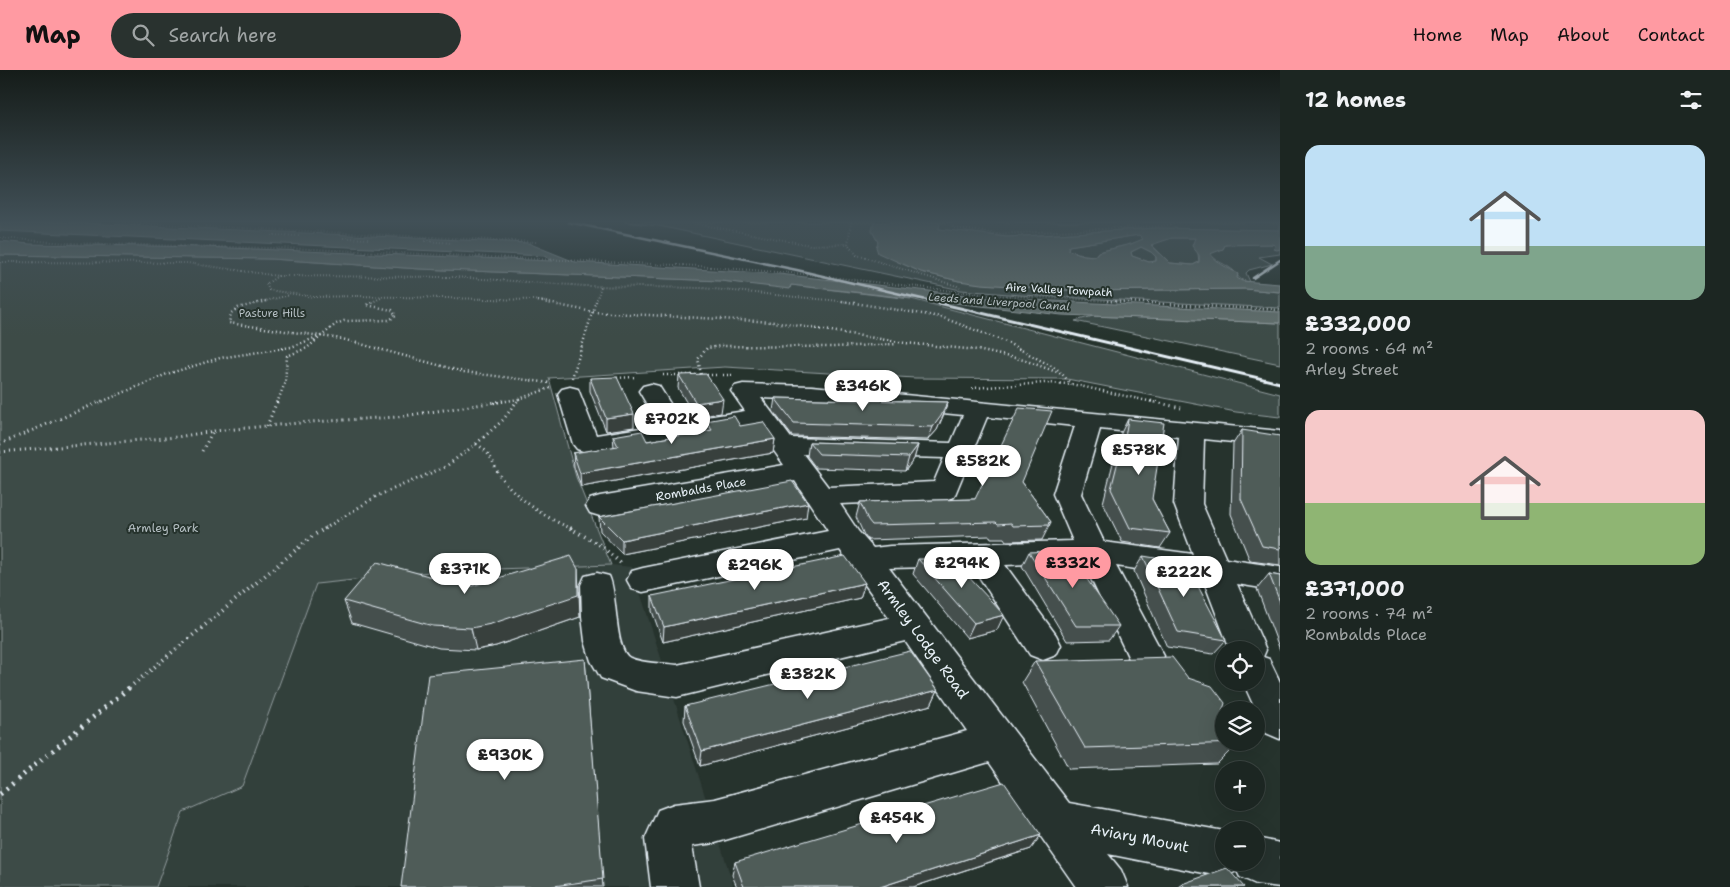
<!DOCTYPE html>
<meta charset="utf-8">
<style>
:root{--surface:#1c2622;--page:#29322f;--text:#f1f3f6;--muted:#a0a5a5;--line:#3a4340;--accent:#ff9aa2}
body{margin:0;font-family:"Shantell Sans",sans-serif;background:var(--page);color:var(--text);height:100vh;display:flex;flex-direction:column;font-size:19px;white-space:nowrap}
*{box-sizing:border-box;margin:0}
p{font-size:16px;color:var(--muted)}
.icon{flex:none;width:28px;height:28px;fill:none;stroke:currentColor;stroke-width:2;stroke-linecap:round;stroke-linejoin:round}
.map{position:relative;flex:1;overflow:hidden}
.panel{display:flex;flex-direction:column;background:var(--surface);width:450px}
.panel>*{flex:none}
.controls{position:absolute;left:1215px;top:571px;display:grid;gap:10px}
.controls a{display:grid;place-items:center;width:50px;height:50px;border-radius:50%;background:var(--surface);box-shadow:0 5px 20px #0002,0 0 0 1px var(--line);font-size:25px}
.price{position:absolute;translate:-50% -42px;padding:0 11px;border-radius:18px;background:#fff;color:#222;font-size:16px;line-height:32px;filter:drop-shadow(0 1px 2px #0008)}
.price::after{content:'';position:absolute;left:50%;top:30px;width:15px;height:11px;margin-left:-8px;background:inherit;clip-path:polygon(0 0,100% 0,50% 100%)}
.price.selected{background:var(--accent);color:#111}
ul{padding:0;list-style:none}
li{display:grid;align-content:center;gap:10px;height:265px;padding:0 25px}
li span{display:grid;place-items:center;height:155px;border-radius:15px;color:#555}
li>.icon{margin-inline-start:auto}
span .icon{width:90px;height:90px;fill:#fffc;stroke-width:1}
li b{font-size:21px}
h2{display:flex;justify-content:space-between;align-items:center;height:60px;padding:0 25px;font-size:21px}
header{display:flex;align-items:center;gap:30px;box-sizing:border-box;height:70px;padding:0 25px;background:var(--accent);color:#111}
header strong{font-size:24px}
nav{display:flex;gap:28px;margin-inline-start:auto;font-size:18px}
.search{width:350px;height:45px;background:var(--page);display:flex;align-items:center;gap:12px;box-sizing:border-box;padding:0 18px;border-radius:28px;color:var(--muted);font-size:19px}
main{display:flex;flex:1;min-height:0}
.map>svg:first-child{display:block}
.built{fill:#333f3a}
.green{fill:#3e4b47;stroke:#939ea0}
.water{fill:#636f6d;stroke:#98a3a5;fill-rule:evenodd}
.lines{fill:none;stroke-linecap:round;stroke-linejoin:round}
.minor-casing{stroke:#e8f1f8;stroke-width:3}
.path-far4{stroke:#e8f1f8;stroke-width:2;stroke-dasharray:0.5 2.5;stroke-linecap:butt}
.path-far3{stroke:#e8f1f8;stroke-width:2.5;stroke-dasharray:1 3;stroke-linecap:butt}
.path-far2{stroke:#e8f1f8;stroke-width:3;stroke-dasharray:1 4;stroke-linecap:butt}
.path-far1{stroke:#e8f1f8;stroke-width:4;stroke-dasharray:1 4.5;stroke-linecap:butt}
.path{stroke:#e8f1f8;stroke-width:5;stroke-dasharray:2 5.5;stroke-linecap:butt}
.minor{fill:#26332d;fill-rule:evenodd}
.rail-far1{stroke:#e8f1f8;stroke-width:2.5}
.rail{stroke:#e8f1f8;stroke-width:3}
.wall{fill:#454f4d;stroke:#e8f1f8}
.shaded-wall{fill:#38403e;stroke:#e8f1f8}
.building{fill:#505c59;stroke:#e8f1f8}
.labels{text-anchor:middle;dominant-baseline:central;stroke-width:4;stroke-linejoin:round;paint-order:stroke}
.far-street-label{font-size:11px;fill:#e8f1f8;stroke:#26332d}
.far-water-label{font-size:11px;font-style:italic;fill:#b3bdc0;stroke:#26332d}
.far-park-label{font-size:11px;fill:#b5bfc3;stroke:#26332d}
.street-label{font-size:12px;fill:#e8f1f8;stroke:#26332d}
.park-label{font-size:12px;fill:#b5bfc3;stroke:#26332d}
.near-street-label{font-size:15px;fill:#e8f1f8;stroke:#26332d}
</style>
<header>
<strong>Map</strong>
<div class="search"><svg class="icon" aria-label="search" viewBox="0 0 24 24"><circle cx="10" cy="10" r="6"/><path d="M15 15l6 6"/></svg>Search here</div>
<nav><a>Home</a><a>Map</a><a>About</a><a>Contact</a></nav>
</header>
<main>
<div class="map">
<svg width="1280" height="817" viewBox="0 0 1280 817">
<rect width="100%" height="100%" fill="#26332d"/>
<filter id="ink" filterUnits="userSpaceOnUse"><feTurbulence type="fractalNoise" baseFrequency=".02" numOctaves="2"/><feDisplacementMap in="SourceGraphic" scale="10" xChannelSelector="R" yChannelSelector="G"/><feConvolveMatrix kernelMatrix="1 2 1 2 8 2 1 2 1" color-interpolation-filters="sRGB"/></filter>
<g filter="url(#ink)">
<polygon class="built" points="611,495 632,497 734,817 156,817 183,742 242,716 316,514 439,501"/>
<g class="green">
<polygon points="625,152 874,152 872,161 878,172 896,191 921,202 959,211 1080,221 1245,219 1280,222 1280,238 1020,225 961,220 659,156"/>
<polygon points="940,152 1258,152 1280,153 1280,160 1157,158 1007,167 939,159"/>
<polygon points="1139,165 1144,169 1131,174 1098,182 1095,186 1084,185 1068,180 1068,176"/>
<polygon points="1172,168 1196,168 1199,192 1193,195 1170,193 1151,174"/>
<path d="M1233,174h38l9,2v8l-21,3 13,7 -23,6 -3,3 4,9c-15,-2 -10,-8 -20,-14 -8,-6 -14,-6 -20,-15l13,-4 2,-4z"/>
<polygon points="1141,177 1151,182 1156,187 1156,191 1149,192 1132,186 1131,182"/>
<polygon points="0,185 271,189 420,199 721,211 790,218 791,215 911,229 1280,324 1280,347 1236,342 1067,309 915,308 725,297 549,308 576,407 611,495 439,501 316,514 242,716 183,742 156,817 0,817"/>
<polygon points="1093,246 1280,253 1280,294 1075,251"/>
</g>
<g class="water">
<polygon points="0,152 60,152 528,173 575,192 779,204 991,228 1280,242 1280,253 1062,245 791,215 790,219 721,211 420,199 271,189 0,185 0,171 30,174 203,177 553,191 544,186 0,161"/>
<path d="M874,152h66l-1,7 68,8 150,-9 123,2v19l-3,1 -3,-1 1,-4 -4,-1 -46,1 -2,4 -13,5c7,10 18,13 28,20l-1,4 5,3 38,3v8l-35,-3 -165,2 -99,-7 -22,-3 -38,-9 -43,-19 -2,-6 2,-5 -6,-11zM1139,165l4,4 -12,5 -33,8 -3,4 -11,-1 -16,-5 1,-4zM1172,168h23l-3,8 7,9v7l-6,3 -23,-2 -19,-18zM1141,177l10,5 5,5v4l-7,1 -17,-6 -1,-4z"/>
</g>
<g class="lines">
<defs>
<path id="minor" d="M651,314l8,2 22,35 64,-10 -14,-20 4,-5 8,-2 69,2 468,45v16l-76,-8 -2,65 24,55 54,8v24l-43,-7 29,66 -3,7 6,2 11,23v57l-14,-6 -23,-51h13v-32h-26l-27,-71 -87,-13 48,90 -5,11 -13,4 -13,-4 -50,-105 -78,3 51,70 5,10 -5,10 -13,5 -13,-5 -58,-89 -83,2 180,235 155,28v31h32v-24l24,5v44l-24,-3 -16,-7 -3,-6 -13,6 -116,-23 13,16 7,17h-52l-87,-125 -274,81 -23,3 7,41h-48l-6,-48 13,-29 16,-6 41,-5 252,-68 -62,-90 -228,56 -41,-6 -35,-13 -10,-17 -6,-20 -3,-25 -1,-31 4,-9 12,-3 12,3c9,18 5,74 21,82 14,6 32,5 47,7l212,-47 -49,-68 -197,42 -11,-3 -5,-9 5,-9 11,-3 185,-37 -33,-50 -195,35 -10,-3 -4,-7 4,-7 10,-3 184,-31 -29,-41 -169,28 -9,-3 -4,-5 -15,-50 4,-5 8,-2 8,2 18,46 63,-10 -20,-34 4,-5zM761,328l51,2 151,15 -12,28 -160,-5zM987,347l88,9 -22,68 20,47 -183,5 -17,2 -15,-17 -18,-27 104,-4 10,-3zM1100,359l79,8 -5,67 19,50 -89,-12 -23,-48zM803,384l141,4 -10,24 -106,5z"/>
</defs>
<use href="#minor" class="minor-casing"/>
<g class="path-far4">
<polyline points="116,152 537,172"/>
<polyline points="688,152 810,175 848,174"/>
<polyline points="851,152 848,174 857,185 960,217"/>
<polyline points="949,152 954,158 998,164 1161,156 1182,152"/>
<polyline points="1258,152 1280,153"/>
<polyline points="271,165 301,166"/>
<polyline points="0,168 66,173 312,179 699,196 804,204 989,225 1131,232"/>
<polyline points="343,168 370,169"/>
<polyline points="425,171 452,173"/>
<polyline points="0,192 187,193 278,206 454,207 586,216 702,218 850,232"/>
<polyline points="278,206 266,214 269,220 314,227 356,226 533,230 545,232"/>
<polyline points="261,232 290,225"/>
<polyline points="372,232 381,228"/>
<polyline points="596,232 601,216"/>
</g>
<g class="path-far3">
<polyline points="266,231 238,238 231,243 229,253 342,269 464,302 551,313"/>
<polyline points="538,231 593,242 775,252 905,273 977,280 1024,290 1062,304 1071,314"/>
<polyline points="842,231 941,247 1006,272 1057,299 1062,304"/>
<polyline points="1107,231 1280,240"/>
<polyline points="701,304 698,289 707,278 722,276 834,277 897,274"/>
<polyline points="663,305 732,305"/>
<polyline points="572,308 596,231"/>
<polyline points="613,308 637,307"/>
<polyline points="972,318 1045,313 1071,314 1157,333"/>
<polyline points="519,329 550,318"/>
<polyline points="99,333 167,304 220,288 291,277 320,266"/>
<polyline points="277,333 285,313 287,286 307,278 336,254 344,251 389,250 396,246 392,240 366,235 374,231"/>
<polyline points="494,333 519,329 516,333"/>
</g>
<g class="path-far2">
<polyline points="1151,331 1181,338"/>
<polyline points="267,356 277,331"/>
<polyline points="0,374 102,331"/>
<path d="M476,374c20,12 15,21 27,36 19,22 44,39 70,49"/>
<polyline points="202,381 213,361"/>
<polyline points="0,382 177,367 214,361 310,352 397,347 503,331"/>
<polyline points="324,459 377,426 445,397 476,374 503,350 517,331"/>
</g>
<g class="path-far1">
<polyline points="570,458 600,475 623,495"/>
<polyline points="129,618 314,465 326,458"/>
</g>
<polyline class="path" points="0,724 130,617"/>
<use href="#minor" class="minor"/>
<g class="rail-far1">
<polyline points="568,152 797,200 935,232"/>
<polyline points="1253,208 1280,190"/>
</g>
<polyline class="rail" points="930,231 1280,313"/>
</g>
<g class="wall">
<polygon points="679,305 721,343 695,347 678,318"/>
<polygon points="590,308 634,357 606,361 590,321"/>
<polygon points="775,328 948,332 943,346 937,360 928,370 792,366 773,341"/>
<polygon points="1128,349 1152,429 1170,463 1160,478 1122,472 1103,433 1116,381 1119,376 1121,363"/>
<polygon points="706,351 740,356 775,369 773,383 581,417 574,397 573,383 614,377 613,366 647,371 706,361"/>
<polygon points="1242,360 1280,374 1280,495 1250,491 1231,444 1233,374"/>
<polygon points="809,372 918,375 914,389 905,401 816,398 807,386"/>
<polygon points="1022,412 1051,452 1042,470 1006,471 1004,468 991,468 990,466 868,470 864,465 856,447 860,432 975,429"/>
<polygon points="599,447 806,448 622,484 600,461"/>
<polygon points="1029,482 1119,556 1109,570 1067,571 1022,496"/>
<polygon points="1143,486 1226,570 1213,584 1167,577 1134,501"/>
<polygon points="918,489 997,560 967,568 913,504"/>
<polygon points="1269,504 1280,506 1280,580 1257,519"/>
<polygon points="865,513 860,528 663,572 652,541 652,526"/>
<polygon points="579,521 580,547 496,576 476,580 439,578 352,553 344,531"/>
<polygon points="585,589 603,817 401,817"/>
<polygon points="1035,591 1220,650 1238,673 1217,694 1069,699 1022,612"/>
<polygon points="938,620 931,635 700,696 684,651 685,636"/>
<polygon points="1031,779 913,817 737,817 732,805 735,792"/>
<polygon points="1182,814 1244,817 1178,817"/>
</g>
<g class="shaded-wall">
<polygon points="723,329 721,343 695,347 696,333"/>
<polygon points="948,332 943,346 937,360 928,370 933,357"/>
<polygon points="634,344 634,357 606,361 606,348"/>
<polygon points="775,369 773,383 581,417 580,403"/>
<polygon points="918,375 914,389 905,401 909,387"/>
<polygon points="808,433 806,448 622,484 622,470"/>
<polygon points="578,499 580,547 496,576 476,580 471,558"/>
<polygon points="865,513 860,528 663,572 664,557"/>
<polygon points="1004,545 997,560 967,568 974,553"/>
<polygon points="938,620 931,635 700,696 702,681"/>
<polygon points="1041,765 1031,779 999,789 913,817 880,817"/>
</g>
<g class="building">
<polygon points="706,304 723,329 696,333 679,305"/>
<polygon points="617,307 634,344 606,348 590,308"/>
<polygon points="775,328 948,332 941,346 933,357 794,353"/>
<polygon points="1019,338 1052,341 1022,412 1051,452 1048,453 1050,455 1013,456 1011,453 998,454 996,452 872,455 868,450 860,432 975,429"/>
<polygon points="734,346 740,356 763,352 775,369 580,403 573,383 618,376 613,366 642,361 647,371 712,360 706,351"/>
<polygon points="1128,349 1164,353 1152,429 1170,463 1130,458 1111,419 1124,367 1125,367"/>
<polygon points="1242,360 1280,366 1280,479 1262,476 1241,429"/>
<polygon points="809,372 918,375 909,387 819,384"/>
<polygon points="792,411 808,433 622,470 599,447"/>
<polygon points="1067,480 1119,556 1076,556 1029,482"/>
<polygon points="571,486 578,499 578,525 491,554 471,558 433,556 344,531 377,492 462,515 472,516"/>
<polygon points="845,486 865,513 664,557 652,526"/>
<polygon points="1143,486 1186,493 1226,570 1178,562"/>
<polygon points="918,489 952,489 1004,545 974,553"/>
<polygon points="1269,504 1280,506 1280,532"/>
<polygon points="910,581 938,620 702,681 685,636"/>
<polygon points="1172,587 1188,608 1212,616 1225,633 1220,650 1224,654 1224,672 1238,673 1085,678 1035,591"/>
<polygon points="585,589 603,809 547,817 401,817 428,605"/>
<polygon points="1004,712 1041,765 880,817 744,817 735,792"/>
<polygon points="1227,798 1244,817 1185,817 1182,814"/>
</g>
</g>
<linearGradient id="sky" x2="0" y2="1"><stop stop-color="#151c19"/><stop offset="0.57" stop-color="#415057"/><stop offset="1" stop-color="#415057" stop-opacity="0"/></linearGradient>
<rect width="1280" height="266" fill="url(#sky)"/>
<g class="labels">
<g class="far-street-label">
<text transform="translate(1059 220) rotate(3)">Aire Valley Towpath</text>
</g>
<g class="far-water-label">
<text transform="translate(999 232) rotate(4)">Leeds and Liverpool Canal</text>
</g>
<g class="far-park-label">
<text x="272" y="243">Pasture Hills</text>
</g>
<g class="street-label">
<text transform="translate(701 419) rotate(-10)">Rombalds Place</text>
</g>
<g class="park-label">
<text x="163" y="458">Armley Park</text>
</g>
<g class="near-street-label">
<text transform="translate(923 569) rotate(54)">Armley Lodge Road</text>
<text transform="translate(1140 768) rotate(11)">Aviary Mount</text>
</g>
</g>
</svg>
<div class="controls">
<a><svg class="icon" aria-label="locate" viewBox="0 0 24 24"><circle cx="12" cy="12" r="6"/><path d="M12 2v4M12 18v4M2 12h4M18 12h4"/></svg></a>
<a><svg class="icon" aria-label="layers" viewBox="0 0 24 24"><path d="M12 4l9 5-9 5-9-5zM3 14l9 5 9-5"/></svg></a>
<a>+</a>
<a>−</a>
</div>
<b class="price" style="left:863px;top:342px">£346K</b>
<b class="price" style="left:672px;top:375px">£702K</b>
<b class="price" style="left:1139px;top:406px">£578K</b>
<b class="price" style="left:983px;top:417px">£582K</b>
<b class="price" style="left:962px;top:519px">£294K</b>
<b class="price selected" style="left:1073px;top:519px">£332K</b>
<b class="price" style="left:755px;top:521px">£296K</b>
<b class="price" style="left:465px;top:525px">£371K</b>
<b class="price" style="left:1184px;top:528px">£222K</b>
<b class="price" style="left:808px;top:630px">£382K</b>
<b class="price" style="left:505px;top:711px">£930K</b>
<b class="price" style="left:897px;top:774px">£454K</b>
</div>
<section class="panel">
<h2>12 homes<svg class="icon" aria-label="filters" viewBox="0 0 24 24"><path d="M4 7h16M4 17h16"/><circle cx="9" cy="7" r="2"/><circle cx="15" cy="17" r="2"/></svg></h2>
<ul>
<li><span style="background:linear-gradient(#bfe0f5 65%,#7fa58c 0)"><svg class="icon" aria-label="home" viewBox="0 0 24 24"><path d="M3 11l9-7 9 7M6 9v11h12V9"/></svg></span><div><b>£332,000</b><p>2 rooms · 64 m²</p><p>Arley Street</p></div></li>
<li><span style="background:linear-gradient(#f6c9c9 60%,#8fb573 0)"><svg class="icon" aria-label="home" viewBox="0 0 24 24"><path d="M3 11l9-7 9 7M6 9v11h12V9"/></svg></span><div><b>£371,000</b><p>2 rooms · 74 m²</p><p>Rombalds Place</p></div></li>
</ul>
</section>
</main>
